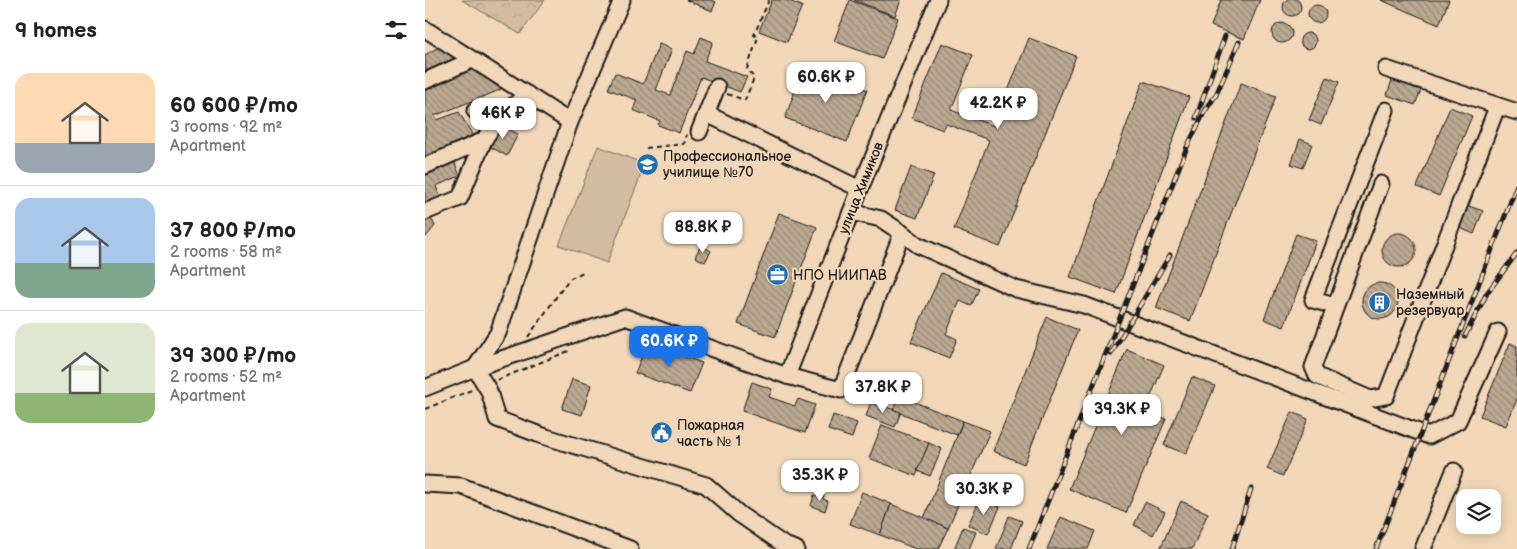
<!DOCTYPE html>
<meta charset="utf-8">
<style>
:root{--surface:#fff;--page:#f6f6f6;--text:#202124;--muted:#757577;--line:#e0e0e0;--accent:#1a73e8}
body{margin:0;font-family:"Balsamiq Sans",sans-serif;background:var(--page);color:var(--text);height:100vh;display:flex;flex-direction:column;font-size:19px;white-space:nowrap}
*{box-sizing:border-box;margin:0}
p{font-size:16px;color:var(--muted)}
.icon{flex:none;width:28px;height:28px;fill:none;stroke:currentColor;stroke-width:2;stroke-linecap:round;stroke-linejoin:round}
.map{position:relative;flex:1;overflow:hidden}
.details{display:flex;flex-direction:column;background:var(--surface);width:425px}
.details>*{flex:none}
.tools{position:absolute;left:1031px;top:489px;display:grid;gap:10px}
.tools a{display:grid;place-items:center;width:45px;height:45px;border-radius:10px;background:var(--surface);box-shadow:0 2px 12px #0003;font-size:25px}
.price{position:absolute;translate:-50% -42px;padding:0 11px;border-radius:10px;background:#fff;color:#222;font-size:16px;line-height:32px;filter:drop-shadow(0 1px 2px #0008)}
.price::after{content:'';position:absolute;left:50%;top:30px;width:15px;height:11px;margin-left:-8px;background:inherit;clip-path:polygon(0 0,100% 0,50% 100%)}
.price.active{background:var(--accent);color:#fff}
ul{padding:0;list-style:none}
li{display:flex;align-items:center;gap:15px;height:125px;padding:0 15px}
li+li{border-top:1px solid var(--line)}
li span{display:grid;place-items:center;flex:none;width:140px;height:100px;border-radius:15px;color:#555}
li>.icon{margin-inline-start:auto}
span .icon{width:60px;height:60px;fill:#fffc;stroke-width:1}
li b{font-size:21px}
h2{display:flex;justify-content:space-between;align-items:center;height:60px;padding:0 15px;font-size:21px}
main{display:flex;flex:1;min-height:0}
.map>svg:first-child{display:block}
.grass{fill:#d2bba1;stroke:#776c5e}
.forest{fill:url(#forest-crowns);stroke:#776c5e}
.building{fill:url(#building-back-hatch);stroke:#1c1c1c}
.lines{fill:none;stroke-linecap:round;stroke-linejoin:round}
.minor-casing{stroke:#1c1c1c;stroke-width:19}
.path{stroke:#1c1c1c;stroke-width:2;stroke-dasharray:5 4;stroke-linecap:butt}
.minor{stroke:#f1d7b8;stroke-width:15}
.rail-casing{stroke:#1c1c1c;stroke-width:5}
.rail{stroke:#f1d7b8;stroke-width:3;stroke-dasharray:9;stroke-linecap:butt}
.labels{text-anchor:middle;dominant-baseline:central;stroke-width:4.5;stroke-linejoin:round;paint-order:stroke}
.poi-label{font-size:14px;fill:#1c1c1c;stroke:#f1d7b8;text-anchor:start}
.street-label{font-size:14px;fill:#1c1c1c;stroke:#f1d7b8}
</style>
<main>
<section class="details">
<h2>9 homes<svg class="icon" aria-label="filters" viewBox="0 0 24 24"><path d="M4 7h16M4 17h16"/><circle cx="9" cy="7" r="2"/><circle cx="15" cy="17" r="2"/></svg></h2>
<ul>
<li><span style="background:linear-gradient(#ffd9b3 70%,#9aa5b1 0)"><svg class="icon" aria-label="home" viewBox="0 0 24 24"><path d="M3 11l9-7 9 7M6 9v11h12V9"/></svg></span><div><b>60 600 ₽/mo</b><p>3 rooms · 92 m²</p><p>Apartment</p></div></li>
<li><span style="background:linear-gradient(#a9c7e8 65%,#7fa58c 0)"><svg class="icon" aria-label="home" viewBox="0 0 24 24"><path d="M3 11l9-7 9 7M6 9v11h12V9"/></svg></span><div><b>37 800 ₽/mo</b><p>2 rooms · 58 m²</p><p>Apartment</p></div></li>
<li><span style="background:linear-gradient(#dfe7d0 70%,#8fb573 0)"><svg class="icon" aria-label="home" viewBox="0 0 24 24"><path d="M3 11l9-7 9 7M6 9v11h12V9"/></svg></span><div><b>39 300 ₽/mo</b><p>2 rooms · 52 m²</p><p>Apartment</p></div></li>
</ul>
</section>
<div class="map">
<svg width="1092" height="549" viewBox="0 0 1092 549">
<defs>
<pattern id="forest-crowns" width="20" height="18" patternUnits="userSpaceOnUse" patternTransform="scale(1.25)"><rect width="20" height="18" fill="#d2bba1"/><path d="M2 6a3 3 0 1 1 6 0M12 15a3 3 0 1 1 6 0" fill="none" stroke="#b4a08a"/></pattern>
<pattern id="building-back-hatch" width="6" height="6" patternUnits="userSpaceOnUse" patternTransform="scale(1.25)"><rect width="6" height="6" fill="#bca992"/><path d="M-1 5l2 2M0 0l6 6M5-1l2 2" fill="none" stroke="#988976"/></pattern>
</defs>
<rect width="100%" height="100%" fill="#f1d7b8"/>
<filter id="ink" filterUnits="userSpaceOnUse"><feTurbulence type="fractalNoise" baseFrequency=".02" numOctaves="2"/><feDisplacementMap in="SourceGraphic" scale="10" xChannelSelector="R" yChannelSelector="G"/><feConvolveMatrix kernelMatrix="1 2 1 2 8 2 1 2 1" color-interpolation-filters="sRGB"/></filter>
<g filter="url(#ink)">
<polygon class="grass" points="173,146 220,164 182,263 134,245"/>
<polygon class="forest" points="37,0 120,0 95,34"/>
<g class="building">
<circle cx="867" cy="7" r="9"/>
<polygon points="261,0 286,0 291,2 287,11"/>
<polygon points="347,0 361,0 377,6 362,42 334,31"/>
<polygon points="425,0 473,18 457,59 409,41"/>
<polygon points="429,0 476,0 470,16"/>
<polygon points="796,0 835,0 819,39 786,26"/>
<polygon points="956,0 1024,0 1014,25"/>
<circle cx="892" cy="14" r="9"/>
<circle cx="857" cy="33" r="10"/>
<circle cx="883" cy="41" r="8"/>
<polygon points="276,37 288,42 280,61 322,77 315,92 276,77 254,133 233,125 235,121 208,110 212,100 183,89 190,73 218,84 234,44 247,49 231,90 245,95 262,51 269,54"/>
<polygon points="604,38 651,56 575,247 529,229 564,140 521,124 518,130 487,118 517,43 548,55 526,110 569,126"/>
<polygon points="17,45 36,58 1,75 0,55"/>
<polygon points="45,64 76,82 75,90 9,116 12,120 34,112 47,134 45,140 0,160 0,85"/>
<polygon points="379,66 442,90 422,142 360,118"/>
<polygon points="902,77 914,82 896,125 884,120"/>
<polygon points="967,80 996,90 990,105 962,95"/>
<polygon points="718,81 764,97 691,294 645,277"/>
<polygon points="816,83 851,96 765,321 731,308"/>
<polygon points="1025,107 1047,116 1014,196 992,187"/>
<polygon points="73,124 93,134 82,156 62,145"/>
<polygon points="875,139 887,144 878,168 866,164"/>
<polygon points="29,161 35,176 11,186 17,202 0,209 0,173"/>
<polygon points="486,167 509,175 492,218 470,210"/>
<polygon points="1041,205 1058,211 1049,234 1032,227"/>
<polygon points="354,213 392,227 350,337 313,324"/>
<polygon points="5,216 10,226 0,238 0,219"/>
<circle cx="974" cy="250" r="17"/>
<polygon points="871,234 891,241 859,327 839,319"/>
<polygon points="276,245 286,251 280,262 270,257"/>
<polygon points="516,273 554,289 546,306 535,301 521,334 532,339 524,358 486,342"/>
<circle cx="955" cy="301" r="18"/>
<polygon points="622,317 653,330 599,464 568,451"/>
<polygon points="222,343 277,363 265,393 210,373"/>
<polygon points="1085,343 1092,346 1092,399 1081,426 1055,416"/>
<polygon points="702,349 739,365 720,410 741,419 701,513 644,489"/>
<polygon points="767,377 790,386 761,454 739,445"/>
<polygon points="147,379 166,385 157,415 137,409"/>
<polygon points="327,382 347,389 344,397 370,406 373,399 390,405 380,433 317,411"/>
<polygon points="474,396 538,421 532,435 468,410"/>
<polygon points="446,402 476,412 470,427 441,416"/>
<polygon points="867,412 883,419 858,476 842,469"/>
<polygon points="408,415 432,423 427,438 403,430"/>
<polygon points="538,421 565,431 523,528 499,518"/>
<polygon points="457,425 504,443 491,476 444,458"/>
<polygon points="504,443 517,449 505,476 492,471"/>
<polygon points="381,464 391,468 382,489 372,485"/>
<polygon points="437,492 466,504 455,535 425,524"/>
<polygon points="394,494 399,495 398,499 403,501 400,511 386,506 389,495 393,496"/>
<polygon points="555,499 575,507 563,534 543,525"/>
<polygon points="756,501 783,513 767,549 735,549"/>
<polygon points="720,502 740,512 728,535 709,525"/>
<polygon points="466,504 523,528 513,549 491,549 455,535"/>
<polygon points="584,516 597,521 586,549 571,549"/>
<polygon points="636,517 670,531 663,549 622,549"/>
<polygon points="538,527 551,532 544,549 529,549"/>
</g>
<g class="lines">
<defs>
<g id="minor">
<polyline points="0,29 145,122"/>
<polyline points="961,69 1092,112"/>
<polyline points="0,81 47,60"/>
<polyline points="50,111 71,121"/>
<polyline points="282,114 435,189"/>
<polyline points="274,132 292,87"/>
<polyline points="0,166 59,140 71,121 102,94"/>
<polyline points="956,184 888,367 892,376 945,399 961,396 1072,107"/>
<polyline points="0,212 35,198 59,140"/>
<polyline points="477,233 493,245 591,289 659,305 1004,436 1033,421 1073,332"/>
<polyline points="910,306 888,300 961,110"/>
<polyline points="362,376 435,189 513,0"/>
<polyline points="0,388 50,368 73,333 145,122 197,0"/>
<polyline points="0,484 36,486 205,549"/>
<polyline points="371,549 359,545 314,514 281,485 118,436 72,419 64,391 50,368 200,317 362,376 416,390 477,233 456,219 426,212"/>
<polyline points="998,549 1029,471"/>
</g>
</defs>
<use href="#minor" class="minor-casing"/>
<g class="path">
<polyline points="302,94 320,100 329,78 322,69 333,37 329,35 344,0"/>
<polyline points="221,148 259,144 262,134"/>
<polyline points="103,337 144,279 160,271"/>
<polyline points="72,380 146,350"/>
<polyline points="0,409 49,389"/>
</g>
<use href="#minor" class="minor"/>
<defs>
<g id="rail">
<polyline points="771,118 800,36"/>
<polyline points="1040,336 1062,293 1092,253"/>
<polyline points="686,354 745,255"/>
<polyline points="604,549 762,147 780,111 791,95 814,42"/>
<polyline points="807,549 826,489"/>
<polyline points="951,549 1092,185"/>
</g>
</defs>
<use href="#rail" class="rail-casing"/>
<use href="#rail" class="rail"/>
</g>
</g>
<defs>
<symbol id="university-disc" viewBox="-11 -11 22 22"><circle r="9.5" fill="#1f6fb2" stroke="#f1d7b8"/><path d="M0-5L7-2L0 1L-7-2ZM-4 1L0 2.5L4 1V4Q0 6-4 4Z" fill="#fff"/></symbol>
<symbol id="office-disc" viewBox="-11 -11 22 22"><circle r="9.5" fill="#1f6fb2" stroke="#f1d7b8"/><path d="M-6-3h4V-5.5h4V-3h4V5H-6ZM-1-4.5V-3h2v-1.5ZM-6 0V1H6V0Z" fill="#fff"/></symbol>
<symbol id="building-disc" viewBox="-11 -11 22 22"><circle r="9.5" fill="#1f6fb2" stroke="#f1d7b8"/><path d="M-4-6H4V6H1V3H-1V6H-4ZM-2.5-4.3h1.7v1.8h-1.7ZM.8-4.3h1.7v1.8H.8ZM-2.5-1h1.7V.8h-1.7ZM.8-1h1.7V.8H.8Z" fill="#fff"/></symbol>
<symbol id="civic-disc" viewBox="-11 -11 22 22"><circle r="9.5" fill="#1f6fb2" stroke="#f1d7b8"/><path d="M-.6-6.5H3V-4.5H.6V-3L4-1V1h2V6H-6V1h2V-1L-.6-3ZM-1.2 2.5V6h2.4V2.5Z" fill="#fff"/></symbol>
</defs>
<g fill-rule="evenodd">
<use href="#university-disc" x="210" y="152" width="25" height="25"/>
<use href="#office-disc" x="340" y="262" width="25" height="25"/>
<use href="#building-disc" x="942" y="290" width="25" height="25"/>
<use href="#civic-disc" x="224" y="420" width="25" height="25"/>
</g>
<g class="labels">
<g class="poi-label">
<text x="238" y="156">Профессиональное<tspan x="238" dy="16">училище №70</tspan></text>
<text x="368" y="275">НПО НИИПАВ</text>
<text x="971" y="294">Наземный<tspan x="971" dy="16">резервуар</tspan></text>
<text x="252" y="425">Пожарная<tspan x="252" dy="16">часть № 1</tspan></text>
</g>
<g class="street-label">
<text transform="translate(436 188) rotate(-68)">улица Химиков</text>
</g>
</g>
</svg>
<div class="tools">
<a><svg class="icon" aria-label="layers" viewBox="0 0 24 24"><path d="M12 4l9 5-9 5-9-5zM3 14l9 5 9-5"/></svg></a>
</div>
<b class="price" style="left:401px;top:104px">60.6K ₽</b>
<b class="price" style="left:573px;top:130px">42.2K ₽</b>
<b class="price" style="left:78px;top:140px">46K ₽</b>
<b class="price" style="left:278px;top:254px">88.8K ₽</b>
<b class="price active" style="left:244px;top:368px">60.6K ₽</b>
<b class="price" style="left:458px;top:414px">37.8K ₽</b>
<b class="price" style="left:697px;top:436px">39.3K ₽</b>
<b class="price" style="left:395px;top:502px">35.3K ₽</b>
<b class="price" style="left:559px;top:516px">30.3K ₽</b>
</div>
</main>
